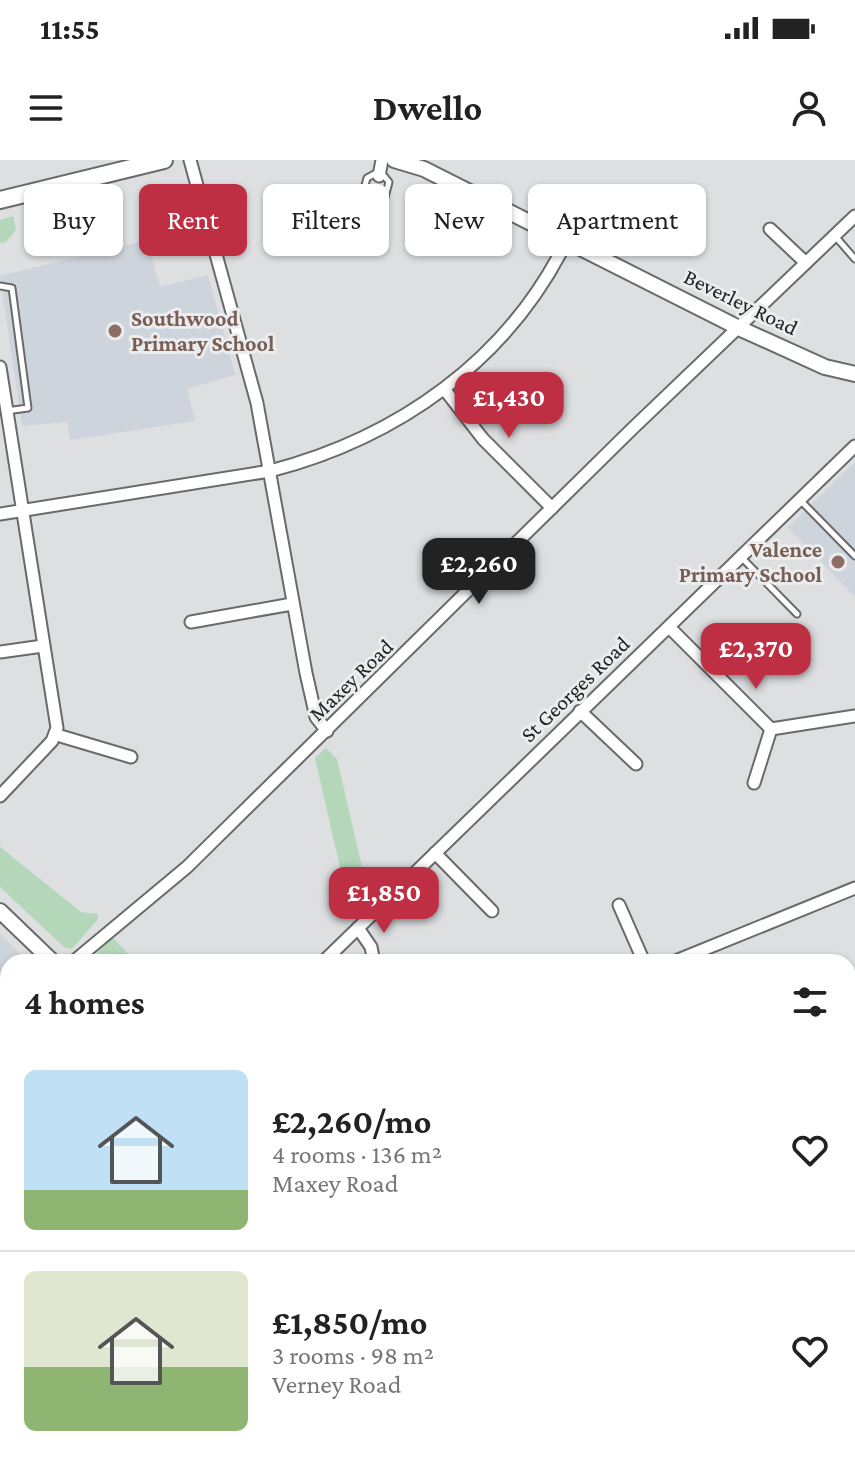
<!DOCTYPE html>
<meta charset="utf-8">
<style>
:root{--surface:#fff;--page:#f6f6f6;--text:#222;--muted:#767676;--line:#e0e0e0;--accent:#bf2f44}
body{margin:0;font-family:"Crimson Pro",serif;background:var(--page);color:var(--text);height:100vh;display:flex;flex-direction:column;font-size:30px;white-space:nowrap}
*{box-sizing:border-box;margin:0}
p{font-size:26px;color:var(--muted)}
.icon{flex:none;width:44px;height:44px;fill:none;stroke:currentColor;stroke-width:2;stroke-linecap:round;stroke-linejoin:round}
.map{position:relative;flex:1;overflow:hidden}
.drawer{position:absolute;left:0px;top:794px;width:856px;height:514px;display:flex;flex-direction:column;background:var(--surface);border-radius:24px 24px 0 0;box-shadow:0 2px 6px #0004}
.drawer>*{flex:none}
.guide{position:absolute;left:24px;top:24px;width:808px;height:72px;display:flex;gap:16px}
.price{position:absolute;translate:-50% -68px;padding:0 18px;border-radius:16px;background:var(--accent);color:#fff;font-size:26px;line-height:52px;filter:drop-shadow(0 2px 4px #0008)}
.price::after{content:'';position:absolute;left:50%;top:48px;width:24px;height:18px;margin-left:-12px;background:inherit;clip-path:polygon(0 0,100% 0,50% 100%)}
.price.on{background:#222;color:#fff}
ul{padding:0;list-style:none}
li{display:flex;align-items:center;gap:24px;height:200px;padding:0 24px}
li+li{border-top:2px solid var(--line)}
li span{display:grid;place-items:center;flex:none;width:224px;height:160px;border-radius:12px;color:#555}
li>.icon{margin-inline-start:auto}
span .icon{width:96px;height:96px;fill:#fffc;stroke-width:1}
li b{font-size:34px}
h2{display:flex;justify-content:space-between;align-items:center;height:96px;padding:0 24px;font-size:34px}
.chip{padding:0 28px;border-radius:12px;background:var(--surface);box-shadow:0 2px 6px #0004;font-size:28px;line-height:72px}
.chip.on{background:var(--accent);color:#fff}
.status{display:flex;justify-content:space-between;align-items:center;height:56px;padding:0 40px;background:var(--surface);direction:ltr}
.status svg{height:22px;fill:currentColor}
header{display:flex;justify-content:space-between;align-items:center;height:104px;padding:0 24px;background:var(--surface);font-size:36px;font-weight:700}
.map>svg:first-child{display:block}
.built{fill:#ced4dc}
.green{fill:#b4d7ba}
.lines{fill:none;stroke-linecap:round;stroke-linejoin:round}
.service-casing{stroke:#686a6b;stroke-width:9}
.minor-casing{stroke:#686a6b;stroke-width:15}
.tertiary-casing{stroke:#686a6b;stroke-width:18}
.primary-casing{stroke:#686a6b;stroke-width:20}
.service{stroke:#fff;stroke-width:5}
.minor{stroke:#fff;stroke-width:11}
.tertiary{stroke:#fff;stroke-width:14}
.primary{stroke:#fff;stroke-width:16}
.education-dot{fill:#8d6e63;stroke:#ebecee;stroke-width:3}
.labels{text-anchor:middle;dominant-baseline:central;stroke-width:6;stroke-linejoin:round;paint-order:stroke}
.street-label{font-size:22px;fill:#212222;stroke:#ebecee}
.education-label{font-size:22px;font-weight:bold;fill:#785e54;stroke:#ebecee;text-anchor:start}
</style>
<div class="status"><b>11:55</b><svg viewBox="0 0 49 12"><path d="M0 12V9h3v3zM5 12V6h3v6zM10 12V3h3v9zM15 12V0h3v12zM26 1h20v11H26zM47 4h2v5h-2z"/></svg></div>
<header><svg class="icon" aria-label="menu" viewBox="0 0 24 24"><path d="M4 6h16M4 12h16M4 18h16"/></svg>Dwello<svg class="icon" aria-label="person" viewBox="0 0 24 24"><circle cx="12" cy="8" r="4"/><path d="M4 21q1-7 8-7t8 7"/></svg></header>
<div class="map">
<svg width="855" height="1307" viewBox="0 0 855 1307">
<rect width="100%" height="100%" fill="#dddfe1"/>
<g class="built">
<polygon points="147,80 160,127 208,115 235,215 187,229 195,261 70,280 67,262 22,266 0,116"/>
<polygon points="855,302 855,437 788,367"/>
<polygon points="0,774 29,802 8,802 8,1237 0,1219"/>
<polygon points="855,1158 855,1203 848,1201 848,1160"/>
</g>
<g class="green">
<polygon points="13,56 16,70 6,82 0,83 0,60"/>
<polygon points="326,588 337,599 365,720 370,716 384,731 358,756 348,742 315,598"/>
<polygon points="0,687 81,752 98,754 98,759 72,789 65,788 0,727"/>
<polygon points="112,777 136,802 89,802"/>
<polygon points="8,1005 8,1046 0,1038 0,1013"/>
<polygon points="0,1043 8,1051 8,1110 0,1118"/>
<polygon points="8,1114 8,1300 149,1300 145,1307 0,1307 0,1122"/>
<polygon points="206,1300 695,1300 695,1307 202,1307"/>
</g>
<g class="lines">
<defs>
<g id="service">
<polyline points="363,33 367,18 380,11 389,22 384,41"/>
<polyline points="835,76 855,99"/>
<polyline points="0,126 12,128 28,248 6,251"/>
<polyline points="801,341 855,396"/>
<polyline points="742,398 797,454"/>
</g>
<g id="minor">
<polyline points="190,0 257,243 306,513 316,557 327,571"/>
<polyline points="379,16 382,0"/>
<polyline points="770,69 806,103"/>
<polyline points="0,207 57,568 52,581 0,636"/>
<polyline points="445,230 483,279 552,348"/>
<path d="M0,354l270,-43c127,-33 238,-110 297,-231"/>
<polyline points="191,462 292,444"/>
<polyline points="669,467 771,569 855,556"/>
<polyline points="0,492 43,486"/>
<polyline points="580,551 636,604"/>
<polyline points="57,575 131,597"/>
<polyline points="754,623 771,569"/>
<polyline points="435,693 492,751"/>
<polyline points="619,745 644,802"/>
<polyline points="358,768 371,787 374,802"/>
<polyline points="73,802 187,707 632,269 855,56"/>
<polyline points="323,802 855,286"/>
<polyline points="673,802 855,728"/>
<polyline points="848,925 855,941"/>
<polyline points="848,1089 855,1086"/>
<polyline points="701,1307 703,1300"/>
</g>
<g id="tertiary">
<polyline points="394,0 424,9 739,168 825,207 855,214"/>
<polyline points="0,751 53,802"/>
<polyline points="848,1270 855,1273"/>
</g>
<polyline id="primary" points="0,40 164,0"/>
</defs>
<use href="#service" class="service-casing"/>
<use href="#minor" class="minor-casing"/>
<use href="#tertiary" class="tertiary-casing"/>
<use href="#primary" class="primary-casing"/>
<use href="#service" class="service"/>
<use href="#minor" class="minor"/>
<use href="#tertiary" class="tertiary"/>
<use href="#primary" class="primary"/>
</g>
<g class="education-dot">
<circle cx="115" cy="171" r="8"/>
<circle cx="838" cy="402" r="8"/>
</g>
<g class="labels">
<g class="street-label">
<text transform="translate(741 142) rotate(26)">Beverley Road</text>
<text transform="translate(351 520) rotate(-44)">Maxey Road</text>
<text transform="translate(575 529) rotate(-44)">St Georges Road</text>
</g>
<g class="education-label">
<text x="131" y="158">Southwood<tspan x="131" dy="25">Primary School</tspan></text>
<text x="822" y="389" text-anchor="end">Valence<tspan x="822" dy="25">Primary School</tspan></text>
</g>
</g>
</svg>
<b class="price" style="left:509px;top:280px">£1,430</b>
<b class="price on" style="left:479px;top:446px">£2,260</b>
<b class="price" style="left:756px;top:531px">£2,370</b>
<b class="price" style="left:384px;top:775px">£1,850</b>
<div class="guide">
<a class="chip">Buy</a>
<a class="chip on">Rent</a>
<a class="chip">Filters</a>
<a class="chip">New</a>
<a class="chip">Apartment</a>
</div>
<section class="drawer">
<h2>4 homes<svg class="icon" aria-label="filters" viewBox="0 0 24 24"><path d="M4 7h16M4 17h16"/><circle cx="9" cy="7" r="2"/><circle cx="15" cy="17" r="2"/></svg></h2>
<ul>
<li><span style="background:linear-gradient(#bfe0f5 75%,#8fb573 0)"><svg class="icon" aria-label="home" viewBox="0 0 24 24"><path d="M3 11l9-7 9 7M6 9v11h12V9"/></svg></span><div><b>£2,260/mo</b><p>4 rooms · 136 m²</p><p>Maxey Road</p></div><svg class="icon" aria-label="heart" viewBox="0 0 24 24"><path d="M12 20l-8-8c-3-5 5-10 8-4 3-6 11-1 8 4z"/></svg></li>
<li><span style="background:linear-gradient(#dfe7d0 60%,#8fb573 0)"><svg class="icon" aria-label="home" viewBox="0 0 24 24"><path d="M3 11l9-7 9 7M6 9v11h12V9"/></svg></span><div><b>£1,850/mo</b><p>3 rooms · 98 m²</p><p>Verney Road</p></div><svg class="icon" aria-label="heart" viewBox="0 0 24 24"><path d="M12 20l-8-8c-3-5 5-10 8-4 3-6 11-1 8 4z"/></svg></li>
</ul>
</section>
</div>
